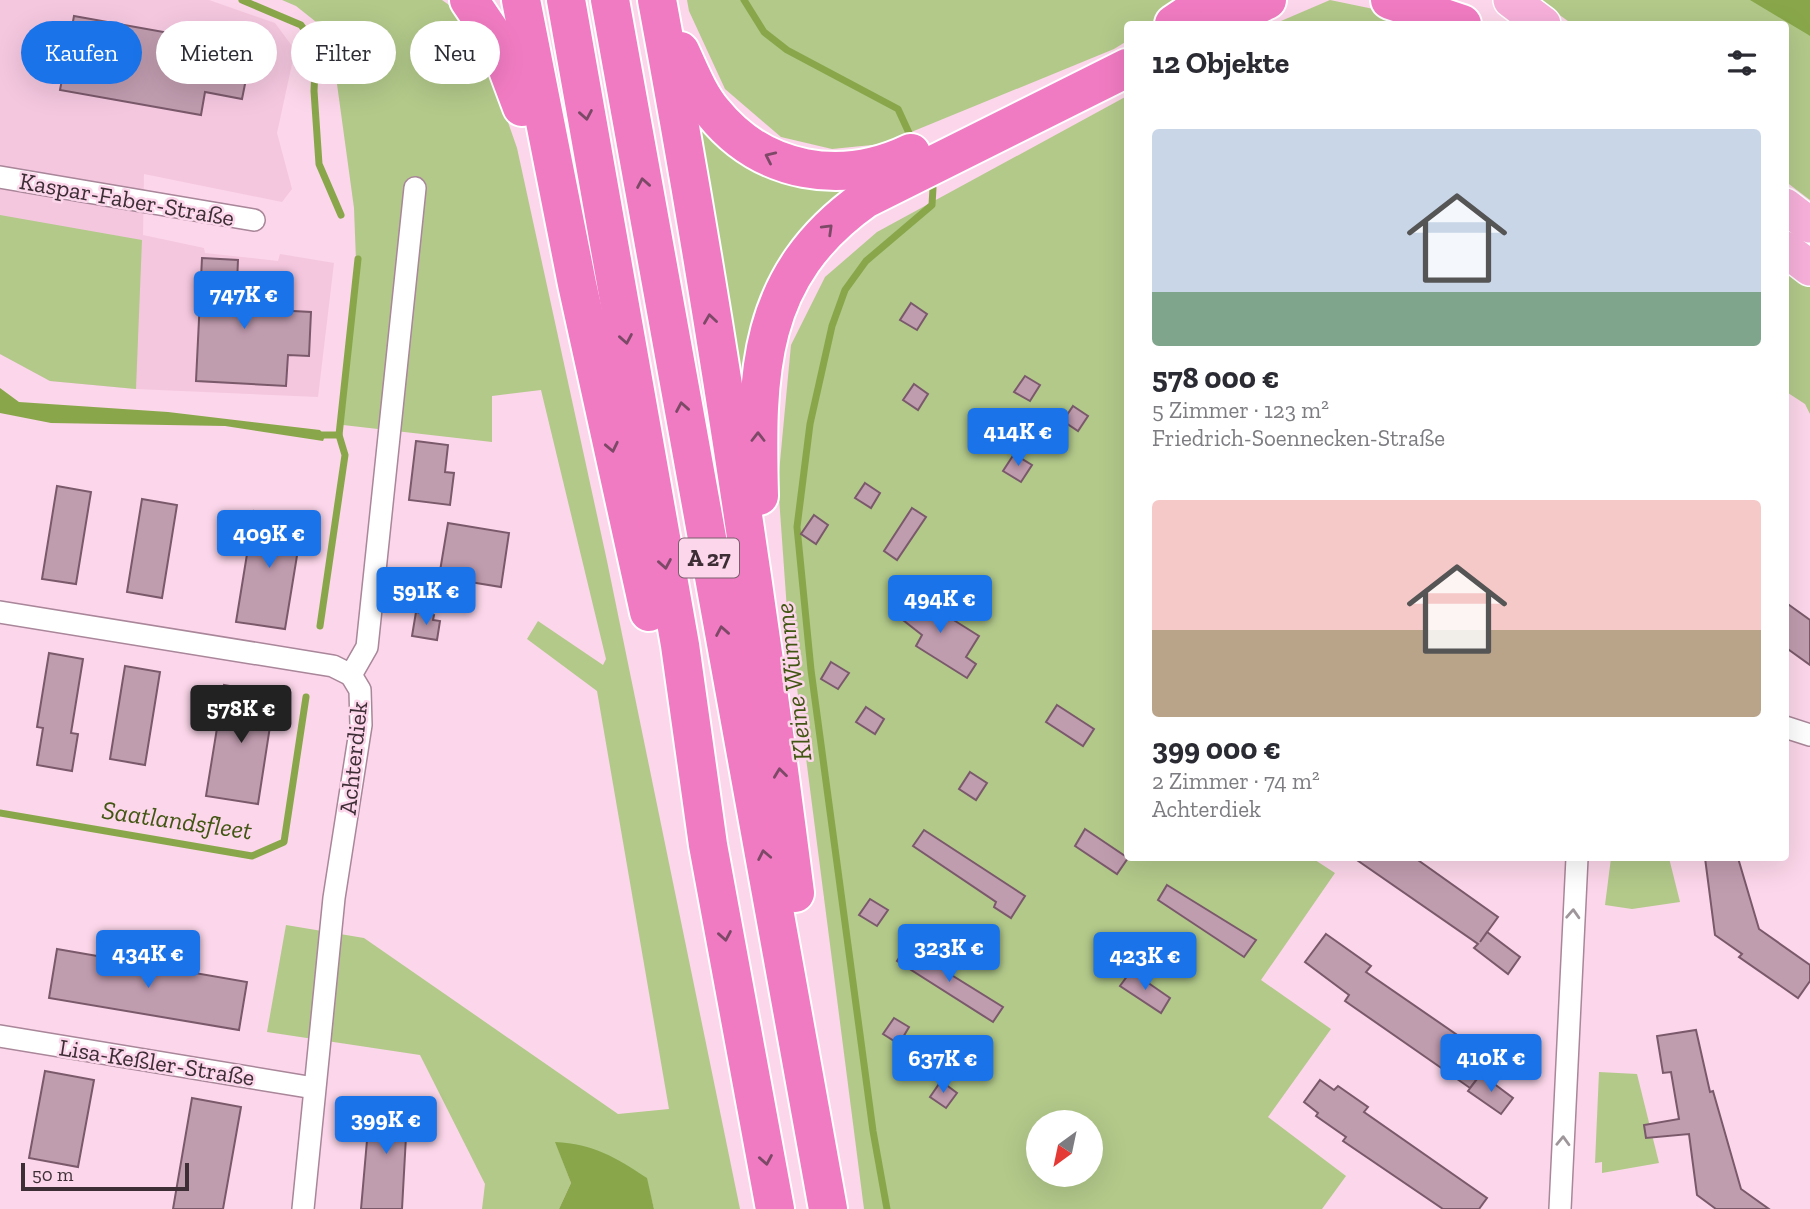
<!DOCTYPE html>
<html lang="de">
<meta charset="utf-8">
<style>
:root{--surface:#fff;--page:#f7f7f7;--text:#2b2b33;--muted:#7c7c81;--accent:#1a73e8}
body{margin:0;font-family:"Zilla Slab",serif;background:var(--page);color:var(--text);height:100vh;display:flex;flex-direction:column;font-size:26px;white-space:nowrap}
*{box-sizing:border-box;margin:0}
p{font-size:23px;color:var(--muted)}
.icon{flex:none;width:38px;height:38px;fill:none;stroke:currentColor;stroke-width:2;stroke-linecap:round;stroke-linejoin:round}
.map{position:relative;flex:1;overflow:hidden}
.sheet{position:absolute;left:1124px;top:21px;width:665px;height:840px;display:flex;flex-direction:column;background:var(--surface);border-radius:7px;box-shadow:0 7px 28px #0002}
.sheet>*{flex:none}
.top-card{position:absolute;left:21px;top:21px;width:665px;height:63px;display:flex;gap:14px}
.needle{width:46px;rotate:213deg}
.fabs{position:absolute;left:1026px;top:1110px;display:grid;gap:14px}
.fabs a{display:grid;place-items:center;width:77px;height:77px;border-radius:50%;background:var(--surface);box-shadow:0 7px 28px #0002;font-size:35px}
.scale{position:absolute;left:21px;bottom:18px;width:168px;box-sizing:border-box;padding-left:7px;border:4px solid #3d2e36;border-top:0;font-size:19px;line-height:24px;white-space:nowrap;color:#3d2e36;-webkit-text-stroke:5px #fcd6ea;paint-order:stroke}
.price{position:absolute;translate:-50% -60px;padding:0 16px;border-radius:7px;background:var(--accent);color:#fff;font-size:23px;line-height:46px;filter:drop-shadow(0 2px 4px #0008)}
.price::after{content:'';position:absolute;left:50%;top:42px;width:21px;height:16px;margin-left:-10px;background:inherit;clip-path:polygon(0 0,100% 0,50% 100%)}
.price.selected{background:#222;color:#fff}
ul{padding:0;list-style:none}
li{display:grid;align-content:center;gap:14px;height:371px;padding:0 28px}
li span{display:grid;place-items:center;height:217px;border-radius:7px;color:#555}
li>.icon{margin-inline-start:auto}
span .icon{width:126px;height:126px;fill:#fffc;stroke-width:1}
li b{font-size:30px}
h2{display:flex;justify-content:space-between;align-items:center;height:84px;padding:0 28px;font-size:30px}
.pill{padding:0 24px;border-radius:32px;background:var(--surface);box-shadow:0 7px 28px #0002;font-size:24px;line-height:63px}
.pill.selected{background:var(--accent);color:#fff}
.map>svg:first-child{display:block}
.built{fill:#f4c7df}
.green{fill:#b2c98a;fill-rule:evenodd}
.water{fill:#89a74a}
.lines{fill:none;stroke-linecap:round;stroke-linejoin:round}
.stream{stroke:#89a74a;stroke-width:7}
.building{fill:#c09caf;stroke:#7a596b;stroke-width:2}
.minor-casing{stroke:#a98699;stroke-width:24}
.primary-casing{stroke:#fff;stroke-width:38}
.motorway-casing{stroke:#fff;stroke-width:42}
.minor{stroke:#fff;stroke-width:21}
.primary{stroke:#f7b0da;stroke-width:35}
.motorway{stroke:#f17bc2;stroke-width:38}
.oneway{stroke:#7c4967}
.oneway2{stroke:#9e969a}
.labels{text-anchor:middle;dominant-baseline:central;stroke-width:5;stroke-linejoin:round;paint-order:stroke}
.shield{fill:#fcd6ea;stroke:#76606c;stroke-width:2}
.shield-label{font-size:23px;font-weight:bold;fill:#3d2e36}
.street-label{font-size:24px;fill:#3d2e36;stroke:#fcd6ea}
.water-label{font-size:26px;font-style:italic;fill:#425613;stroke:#fcd6ea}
</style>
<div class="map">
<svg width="1810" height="1209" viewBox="0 0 1810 1209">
<rect width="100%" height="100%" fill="#fcd6ea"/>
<polygon class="built" points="0,0 209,0 275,23 295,50 277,133 292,189 282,202 144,174 143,235 204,248 205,253 278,261 280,254 334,263 318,397 136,389 50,381 0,354"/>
<g class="green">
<polygon points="282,0 442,0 449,5 486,59 517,148 607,561 740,1209 654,1209 646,1178 556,1143 571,1183 559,1209 482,1209 485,1184 420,1055 267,1032 286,925 364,938 618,1114 669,1109 597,691 527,639 538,621 603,665 606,659 541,390 492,396 492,442 343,425 357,287 354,208 330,33 296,6"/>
<polygon points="687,0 1198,0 1156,24 1127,24 1127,41 1114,49 882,144 832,149 781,137 725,89 689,11"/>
<polygon points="1330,0 1388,12 1414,24 1274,24"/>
<polygon points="1539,0 1810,0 1810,200 1785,181 1785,24 1572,24"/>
<path d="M1127,96v762h185l23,15 -74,107 70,49 -63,88 78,59 -24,33h-458l-77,-599 -9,-127 13,-138 34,-68 52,-45zM1038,1122h52v52h-52z"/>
<polygon points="687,105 855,183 804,240 740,411 730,301 712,206"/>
<polygon points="0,215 142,240 136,389 50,381 0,354"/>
<polygon points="1785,268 1810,286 1810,414 1805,404 1785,391"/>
<polygon points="1611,858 1669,858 1680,902 1632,909 1605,905"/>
<polygon points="1599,1072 1637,1074 1659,1163 1602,1173 1602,1162 1595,1163"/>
</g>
<g class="water">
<polygon points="1750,0 1810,0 1810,36 1807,34"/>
<polygon points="0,388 19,402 168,412 320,430 325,436 323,441 225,426 51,423 0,413"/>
<path d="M555,1142c39,2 60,15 92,36l7,31h-95l12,-26z"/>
</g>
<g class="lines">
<g class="stream">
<polyline points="242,0 301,25 316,46 314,91 319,164 341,215"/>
<polyline points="744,0 764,32 787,50 898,109 909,133"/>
<polyline points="315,435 339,435"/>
<polyline points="320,626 345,455 339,435 358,259"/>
<polyline points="0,813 252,856 284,842 306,697"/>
<polyline points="887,1209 873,1131 811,670 797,527 810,424 832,326 845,290 866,261 932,205 933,188"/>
</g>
</g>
<g class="building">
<polygon points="74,16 214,41 211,62 248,69 242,99 205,92 201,115 60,90"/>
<polygon points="202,258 238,260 237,283 257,284 256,309 311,312 309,356 288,355 286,386 196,381"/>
<polygon points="911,303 927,314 917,330 900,320"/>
<polygon points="1025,376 1040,385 1030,401 1014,392"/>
<polygon points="914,384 928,394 918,410 903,400"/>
<polygon points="1073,406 1088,416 1078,431 1063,421"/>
<polygon points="416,441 448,445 445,472 454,473 450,505 409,500"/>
<polygon points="1014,454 1032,465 1021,482 1003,471"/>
<polygon points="865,483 880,493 871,508 855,498"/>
<polygon points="57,486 91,492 76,584 42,579"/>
<polygon points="142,499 177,505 162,598 127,592"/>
<polygon points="912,508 926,517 897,560 884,551"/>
<polygon points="254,511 303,519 285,629 236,622"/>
<polygon points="814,515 828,525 816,544 801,534"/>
<polygon points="448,523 509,533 501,587 439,577"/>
<polygon points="905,597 913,602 917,597 979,636 966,657 976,664 967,678 916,646 922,635 894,613"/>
<polygon points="1785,602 1810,620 1810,665 1785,647"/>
<polygon points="416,612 434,615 433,620 440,621 437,640 412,636"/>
<polygon points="49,653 83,659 71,733 78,734 72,771 37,765 43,728 37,727"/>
<polygon points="831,662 849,673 838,689 821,679"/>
<polygon points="125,666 160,672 145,765 110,759"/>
<polygon points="224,685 275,694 258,804 206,796"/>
<polygon points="1057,705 1094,729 1083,746 1046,722"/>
<polygon points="866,707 884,719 875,734 856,722"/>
<polygon points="970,772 987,783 976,800 959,789"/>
<polygon points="1085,829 1128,858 1117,874 1075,846"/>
<polygon points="924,830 1025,896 1011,918 994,907 996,902 913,846"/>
<polygon points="1354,858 1415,858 1498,917 1480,942 1487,932 1520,957 1508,974 1474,948 1478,944"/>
<polygon points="1705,858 1738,858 1759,929 1810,965 1810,981 1798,998 1739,957 1742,954 1715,935"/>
<polygon points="1167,885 1256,940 1244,957 1158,900"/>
<polygon points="870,899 888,910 877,926 859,915"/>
<polygon points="1326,934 1371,966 1366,972 1492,1059 1470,1088 1345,1001 1349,995 1305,962"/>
<polygon points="908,944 922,953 921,956 1003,1007 993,1022 897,961"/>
<polygon points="57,949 247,982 239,1030 49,998"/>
<polygon points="1131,971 1170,998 1161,1013 1120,986"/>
<polygon points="894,1018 909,1027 899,1044 883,1034"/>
<polygon points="1696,1030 1710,1092 1713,1091 1741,1189 1769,1209 1716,1209 1697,1195 1689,1134 1646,1138 1644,1125 1679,1119 1671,1072 1663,1073 1657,1036"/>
<polygon points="45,1071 94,1080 78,1167 29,1158"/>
<polygon points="1481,1074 1513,1098 1501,1114 1468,1091"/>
<polygon points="1320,1080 1334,1090 1338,1086 1368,1107 1364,1112 1487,1198 1479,1209 1443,1209 1343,1141 1346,1137 1316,1116 1318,1113 1304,1102"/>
<polygon points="941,1081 957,1093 946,1108 930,1097"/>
<polygon points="192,1098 241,1107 223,1209 173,1209"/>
<polygon points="384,1098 408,1100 402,1209 361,1209 370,1106 383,1107"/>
</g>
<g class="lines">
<defs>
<g id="minor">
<polyline points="0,177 254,220"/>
<polyline points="0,612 333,666 351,675"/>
<polyline points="351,675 367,647 415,188"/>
<polyline points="1785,727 1810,735"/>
<polyline points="0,1036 314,1088"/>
<polyline points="303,1209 334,898 361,725 360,690 351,675"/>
<polyline points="1560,1209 1577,858"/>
</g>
<g id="primary">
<polyline points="1511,0 1543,24"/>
<polyline points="1785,206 1810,225"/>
<polyline points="1785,249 1810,268"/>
</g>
<g id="motorway">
<polyline points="469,0 498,43 522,107"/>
<polyline points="521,0 577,284 649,612"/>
<polyline points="566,0 680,645 708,845 775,1209"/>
<polyline points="610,0 828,1209"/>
<path d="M657,0c55,296 100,594 138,893"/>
<polyline points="1390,0 1462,24"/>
<polyline points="1174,24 1210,0"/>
<polyline points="1216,24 1267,0"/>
<path d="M680,51c10,21 18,43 33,61 50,62 129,74 198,41"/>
<path d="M759,496c-3,-122 -3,-220 106,-297l262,-131"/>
</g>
</defs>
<use href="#minor" class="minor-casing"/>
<use href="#primary" class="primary-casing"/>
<use href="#motorway" class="motorway-casing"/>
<use href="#minor" class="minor"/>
<use href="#primary" class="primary"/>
<use href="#motorway" class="motorway"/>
</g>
<defs><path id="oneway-chevron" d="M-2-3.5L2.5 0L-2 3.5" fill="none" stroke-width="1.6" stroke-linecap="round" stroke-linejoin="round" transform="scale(1.75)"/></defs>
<g class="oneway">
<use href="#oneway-chevron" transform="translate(586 115) rotate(80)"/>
<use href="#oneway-chevron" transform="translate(770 157) rotate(-155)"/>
<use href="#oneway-chevron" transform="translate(643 183) rotate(-100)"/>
<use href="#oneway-chevron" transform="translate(828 229) rotate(-44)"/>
<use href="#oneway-chevron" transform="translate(710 319) rotate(-98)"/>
<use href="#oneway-chevron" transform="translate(626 339) rotate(80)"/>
<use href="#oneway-chevron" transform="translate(682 407) rotate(-100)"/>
<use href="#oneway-chevron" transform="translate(758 437) rotate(-90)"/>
<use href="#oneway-chevron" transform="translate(612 447) rotate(78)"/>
<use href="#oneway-chevron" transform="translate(665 564) rotate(80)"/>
<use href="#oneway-chevron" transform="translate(722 631) rotate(-100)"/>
<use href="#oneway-chevron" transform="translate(780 773) rotate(-97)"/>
<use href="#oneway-chevron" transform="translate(764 855) rotate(-101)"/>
<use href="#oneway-chevron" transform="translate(725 936) rotate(80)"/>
<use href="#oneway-chevron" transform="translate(766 1160) rotate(80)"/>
</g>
<g class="oneway2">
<use href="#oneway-chevron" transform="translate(1573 914) rotate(-87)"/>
<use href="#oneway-chevron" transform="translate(1563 1141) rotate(-88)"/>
</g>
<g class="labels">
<rect class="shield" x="679" y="538.5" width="60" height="39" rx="5"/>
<g class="shield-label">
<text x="709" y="558">A 27</text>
</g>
<g class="street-label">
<text transform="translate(127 199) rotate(10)">Kaspar-Faber-Straße</text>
<text transform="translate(353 758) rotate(-84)">Achterdiek</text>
<text transform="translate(157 1062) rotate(9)">Lisa-Keßler-Straße</text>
</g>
<g class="water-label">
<text transform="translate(793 682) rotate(-97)">Kleine Wümme</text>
<text transform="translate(177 820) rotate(8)">Saatlandsfleet</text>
</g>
</g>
</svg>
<div class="fabs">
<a><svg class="needle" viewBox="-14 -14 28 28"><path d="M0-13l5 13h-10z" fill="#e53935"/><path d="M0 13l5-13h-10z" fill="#7c7c81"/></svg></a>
</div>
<div class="scale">50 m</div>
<b class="price" style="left:244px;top:331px">747K €</b>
<b class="price" style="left:1018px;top:468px">414K €</b>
<b class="price" style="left:269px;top:570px">409K €</b>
<b class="price" style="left:426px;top:627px">591K €</b>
<b class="price" style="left:940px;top:635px">494K €</b>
<b class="price selected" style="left:241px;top:745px">578K €</b>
<b class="price" style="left:949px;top:984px">323K €</b>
<b class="price" style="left:148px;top:990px">434K €</b>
<b class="price" style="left:1145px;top:992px">423K €</b>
<b class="price" style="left:1491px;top:1094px">410K €</b>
<b class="price" style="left:943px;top:1095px">637K €</b>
<b class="price" style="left:386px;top:1156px">399K €</b>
<div class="top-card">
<a class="pill selected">Kaufen</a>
<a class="pill">Mieten</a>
<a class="pill">Filter</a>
<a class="pill">Neu</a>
</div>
<section class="sheet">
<h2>12 Objekte<svg class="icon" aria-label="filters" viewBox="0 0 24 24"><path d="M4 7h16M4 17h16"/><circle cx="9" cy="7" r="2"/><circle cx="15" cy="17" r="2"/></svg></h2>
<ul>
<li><span style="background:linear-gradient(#c9d6e8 75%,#7fa58c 0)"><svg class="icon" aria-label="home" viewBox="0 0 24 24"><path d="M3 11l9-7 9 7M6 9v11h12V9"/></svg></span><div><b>578 000 €</b><p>5 Zimmer · 123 m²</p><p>Friedrich-Soennecken-Straße</p></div></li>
<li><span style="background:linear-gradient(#f6c9c9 60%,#b9a48a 0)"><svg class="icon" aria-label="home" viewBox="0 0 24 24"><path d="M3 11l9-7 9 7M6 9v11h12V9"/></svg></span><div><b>399 000 €</b><p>2 Zimmer · 74 m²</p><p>Achterdiek</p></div></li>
</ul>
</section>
</div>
